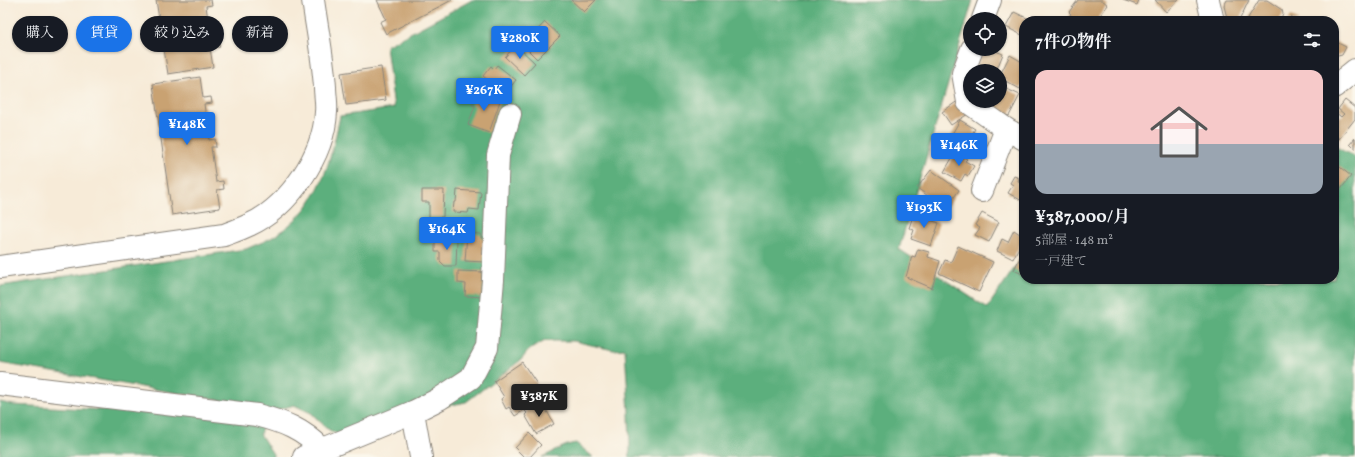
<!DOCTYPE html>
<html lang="ja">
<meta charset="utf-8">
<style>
:root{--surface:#171b24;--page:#20242c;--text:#f1f3f6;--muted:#9ea1a6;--line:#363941;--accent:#1a73e8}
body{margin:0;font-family:Vollkorn,"Noto Serif JP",serif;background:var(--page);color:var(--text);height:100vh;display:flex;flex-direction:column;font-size:15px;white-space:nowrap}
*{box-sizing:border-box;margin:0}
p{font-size:13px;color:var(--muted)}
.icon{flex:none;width:22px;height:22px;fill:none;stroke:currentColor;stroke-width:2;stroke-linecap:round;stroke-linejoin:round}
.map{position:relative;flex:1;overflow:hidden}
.side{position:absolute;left:1019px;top:16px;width:320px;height:268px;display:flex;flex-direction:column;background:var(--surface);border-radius:16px;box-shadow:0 1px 3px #0004}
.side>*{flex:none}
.top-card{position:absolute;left:12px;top:16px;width:380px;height:36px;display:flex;gap:8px}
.controls{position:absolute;left:963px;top:12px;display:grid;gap:8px}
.controls a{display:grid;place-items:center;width:44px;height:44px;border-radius:50%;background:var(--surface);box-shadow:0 1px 3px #0004;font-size:20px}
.price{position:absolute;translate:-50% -34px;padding:0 9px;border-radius:4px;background:var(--accent);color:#fff;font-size:13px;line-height:26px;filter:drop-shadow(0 1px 2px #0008)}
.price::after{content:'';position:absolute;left:50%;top:24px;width:12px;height:9px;margin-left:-6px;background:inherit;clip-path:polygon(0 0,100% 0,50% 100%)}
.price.on{background:#222;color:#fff}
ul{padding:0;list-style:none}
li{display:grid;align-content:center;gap:8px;height:212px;padding:0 16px}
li+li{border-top:1px solid var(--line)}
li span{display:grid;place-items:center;height:124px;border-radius:12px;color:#555}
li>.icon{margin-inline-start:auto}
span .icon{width:72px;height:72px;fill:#fffc;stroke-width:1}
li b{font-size:17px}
h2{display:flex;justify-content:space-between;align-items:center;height:48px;padding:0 16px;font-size:17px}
.chip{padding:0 14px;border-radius:18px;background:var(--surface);box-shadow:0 1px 3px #0004;font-size:14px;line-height:36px}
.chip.on{background:var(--accent);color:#fff}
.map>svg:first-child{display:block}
.forest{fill:#5caf7d;stroke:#3c664c}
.building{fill:#c9a272}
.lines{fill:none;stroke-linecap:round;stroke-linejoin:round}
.minor-casing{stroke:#8a847a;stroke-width:24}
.minor{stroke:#fff;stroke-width:22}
</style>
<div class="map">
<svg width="1355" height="457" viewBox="0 0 1355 457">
<rect width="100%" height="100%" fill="#fbf7ec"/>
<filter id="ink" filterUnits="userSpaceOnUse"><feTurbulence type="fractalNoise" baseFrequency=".025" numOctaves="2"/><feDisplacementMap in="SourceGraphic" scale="8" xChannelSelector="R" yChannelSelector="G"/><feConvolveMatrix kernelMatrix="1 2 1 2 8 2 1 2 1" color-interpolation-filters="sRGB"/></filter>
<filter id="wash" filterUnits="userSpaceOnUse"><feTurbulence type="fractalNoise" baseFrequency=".012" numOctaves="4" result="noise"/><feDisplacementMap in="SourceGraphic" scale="16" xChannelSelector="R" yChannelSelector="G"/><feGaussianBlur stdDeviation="0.9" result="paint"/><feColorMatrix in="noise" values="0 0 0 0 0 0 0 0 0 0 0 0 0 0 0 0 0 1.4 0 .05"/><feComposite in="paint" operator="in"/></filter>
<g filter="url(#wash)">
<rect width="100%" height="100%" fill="#f7ebd8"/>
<g class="forest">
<path d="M472,0h501l-74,249 88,59 37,-54v25h310v-133l21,11v300h-727l2,-7 -1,-37 -4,-64 -12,1 -39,-9h-29l-16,9 -8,10 -55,42 -20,4 -100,32 -17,-8 -18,-17 -17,-8c-22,7 -26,4 -34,29l13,20v3h-273v-55l13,3 166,9 45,-13 -224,-38v-77l246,-37c11,-5 24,-9 33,-16 42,-29 51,-70 61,-117l54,-8 -8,-62z"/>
<path d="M576,443l17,14h-51c13,-5 20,-12 34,-14z"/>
</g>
<g id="blocks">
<g class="building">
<polygon points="156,0 211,0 212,5 206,6 211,41 218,40 220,47 210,48 213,67 168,74"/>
<polygon points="377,0 452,0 386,34 380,22 386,19"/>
<polygon points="571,0 596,0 584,12"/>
<polygon points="1078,0 1102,0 1108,5 1096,21 1066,21 1071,14 1069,12"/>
<polygon points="1123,0 1139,0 1137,5"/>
<polygon points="1155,0 1179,0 1166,12"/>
<polygon points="1227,0 1249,0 1239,21 1234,21 1227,18 1224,6"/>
<polygon points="1259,0 1267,0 1282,10 1283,14 1279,21 1253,21 1248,18"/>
<polygon points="1014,12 1031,20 1032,18 1038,21 1024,21 1024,36 1006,27"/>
<polygon points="1291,16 1299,21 1288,21"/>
<polygon points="545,22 560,36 537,59 523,45"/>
<polygon points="1334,41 1346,47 1342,55 1334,57"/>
<polygon points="516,45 535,63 524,75 505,57"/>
<polygon points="984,49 991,49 1003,54 996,71 982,71 976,68"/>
<polygon points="1010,55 1024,63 1024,82 1020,89 1000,78 1000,75"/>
<polygon points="497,65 516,80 505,94 483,76 491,66 494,69"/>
<polygon points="381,67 386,100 346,105 341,73"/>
<polygon points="200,77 203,98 211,97 212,103 204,104 209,140 215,139 216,147 211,147 216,182 223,181 224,189 217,190 220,208 172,215 153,84"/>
<polygon points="1000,86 1020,95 1009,116 996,112 997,109 986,103 986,101 1000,101"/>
<polygon points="477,92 500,101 489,133 468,125 475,106 472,105"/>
<polygon points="959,100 968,114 951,125 942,112"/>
<polygon points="1345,100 1355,108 1355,119 1339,139 1334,134 1334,111 1341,117 1344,114 1338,109"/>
<polygon points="960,120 975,129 973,132 977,134 975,138 977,140 968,152 948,141"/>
<polygon points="1355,138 1355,149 1350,144"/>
<polygon points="955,153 967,159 965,161 974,166 968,176 965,174 961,181 944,172"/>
<polygon points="1336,164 1351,176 1334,198 1334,167"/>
<polygon points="931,170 959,190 946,209 917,188"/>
<polygon points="1014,176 1019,178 1018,181 1022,183 1024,179 1024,202 1008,193 1013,185 1010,183"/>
<polygon points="422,190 444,190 443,217 429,217 429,202 422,202"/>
<polygon points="457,190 481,192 479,210 469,209 468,213 453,212 454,202 456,202"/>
<polygon points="918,211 931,215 930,220 939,223 931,246 911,239 914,230 909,228 912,219 915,220"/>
<polygon points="982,213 999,222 989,242 975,235 980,228 975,225"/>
<polygon points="430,219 455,220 456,238 430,237"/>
<polygon points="1014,230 1024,237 1013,259 997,251 1002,239 1008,242"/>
<polygon points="467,233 481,234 481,238 485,238 484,262 465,261"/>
<polygon points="435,239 457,239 456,266 445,266 440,261 440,252 435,252"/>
<polygon points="958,246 993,262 979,292 939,273 945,260 951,262"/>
<polygon points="918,249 929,252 928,257 940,261 932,288 906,277 912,256 915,257"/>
<polygon points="1024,249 1024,275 1014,270"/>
<polygon points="458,271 484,272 483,297 465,296 466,284 458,283"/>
<polygon points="522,362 537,384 533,387 540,400 515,416 509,407 506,409 501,399 504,397 494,381"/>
<polygon points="543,404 554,424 536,434 525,415 527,413 525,411 536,405 537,408"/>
<polygon points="529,433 541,445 530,457 524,457 515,448"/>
</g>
</g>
</g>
<g filter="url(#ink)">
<use href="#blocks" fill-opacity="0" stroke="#8a847a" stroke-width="1"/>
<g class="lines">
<defs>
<g id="minor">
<polyline points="1208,0 1213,21"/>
<polyline points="983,19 990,0"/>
<polyline points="972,49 963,73 968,102 1006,129 1024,139"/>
<polyline points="1334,87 1355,70"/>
<polyline points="982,191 1006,129"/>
<path d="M0,267l224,-32c8,-3 17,-6 25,-10 40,-18 75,-70 77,-113 1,-8 -1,-17 -1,-25 -2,-29 -8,-58 -12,-87"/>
<path d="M0,384l257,31c27,7 45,14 65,34"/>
<polyline points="413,412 421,457"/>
<polyline points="304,457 413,412 439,399 471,378 487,348 493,280 498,155 510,114"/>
</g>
</defs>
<use href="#minor" class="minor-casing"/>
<use href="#minor" class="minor"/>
</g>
</g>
</svg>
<div class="controls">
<a><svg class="icon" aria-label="locate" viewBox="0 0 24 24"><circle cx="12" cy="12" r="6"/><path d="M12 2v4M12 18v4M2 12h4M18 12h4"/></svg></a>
<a><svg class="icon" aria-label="layers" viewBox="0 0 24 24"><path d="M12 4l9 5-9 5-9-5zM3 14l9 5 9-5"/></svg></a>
</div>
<b class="price" style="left:520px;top:60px">¥280K</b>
<b class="price" style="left:484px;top:112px">¥267K</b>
<b class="price" style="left:187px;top:146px">¥148K</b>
<b class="price" style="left:959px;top:167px">¥146K</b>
<b class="price" style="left:924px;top:229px">¥193K</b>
<b class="price" style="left:447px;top:251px">¥164K</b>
<b class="price on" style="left:539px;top:418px">¥387K</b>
<div class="top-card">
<a class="chip">購入</a>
<a class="chip on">賃貸</a>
<a class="chip">絞り込み</a>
<a class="chip">新着</a>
</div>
<section class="side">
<h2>7件の物件<svg class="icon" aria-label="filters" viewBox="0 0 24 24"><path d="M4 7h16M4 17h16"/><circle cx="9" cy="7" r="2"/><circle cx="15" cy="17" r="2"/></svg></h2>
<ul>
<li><span style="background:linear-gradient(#f6c9c9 60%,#9aa5b1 0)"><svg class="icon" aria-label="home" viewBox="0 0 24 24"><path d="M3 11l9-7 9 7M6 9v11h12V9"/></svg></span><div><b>¥387,000/月</b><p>5部屋 · 148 m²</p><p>一戸建て</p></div></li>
</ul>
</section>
</div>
